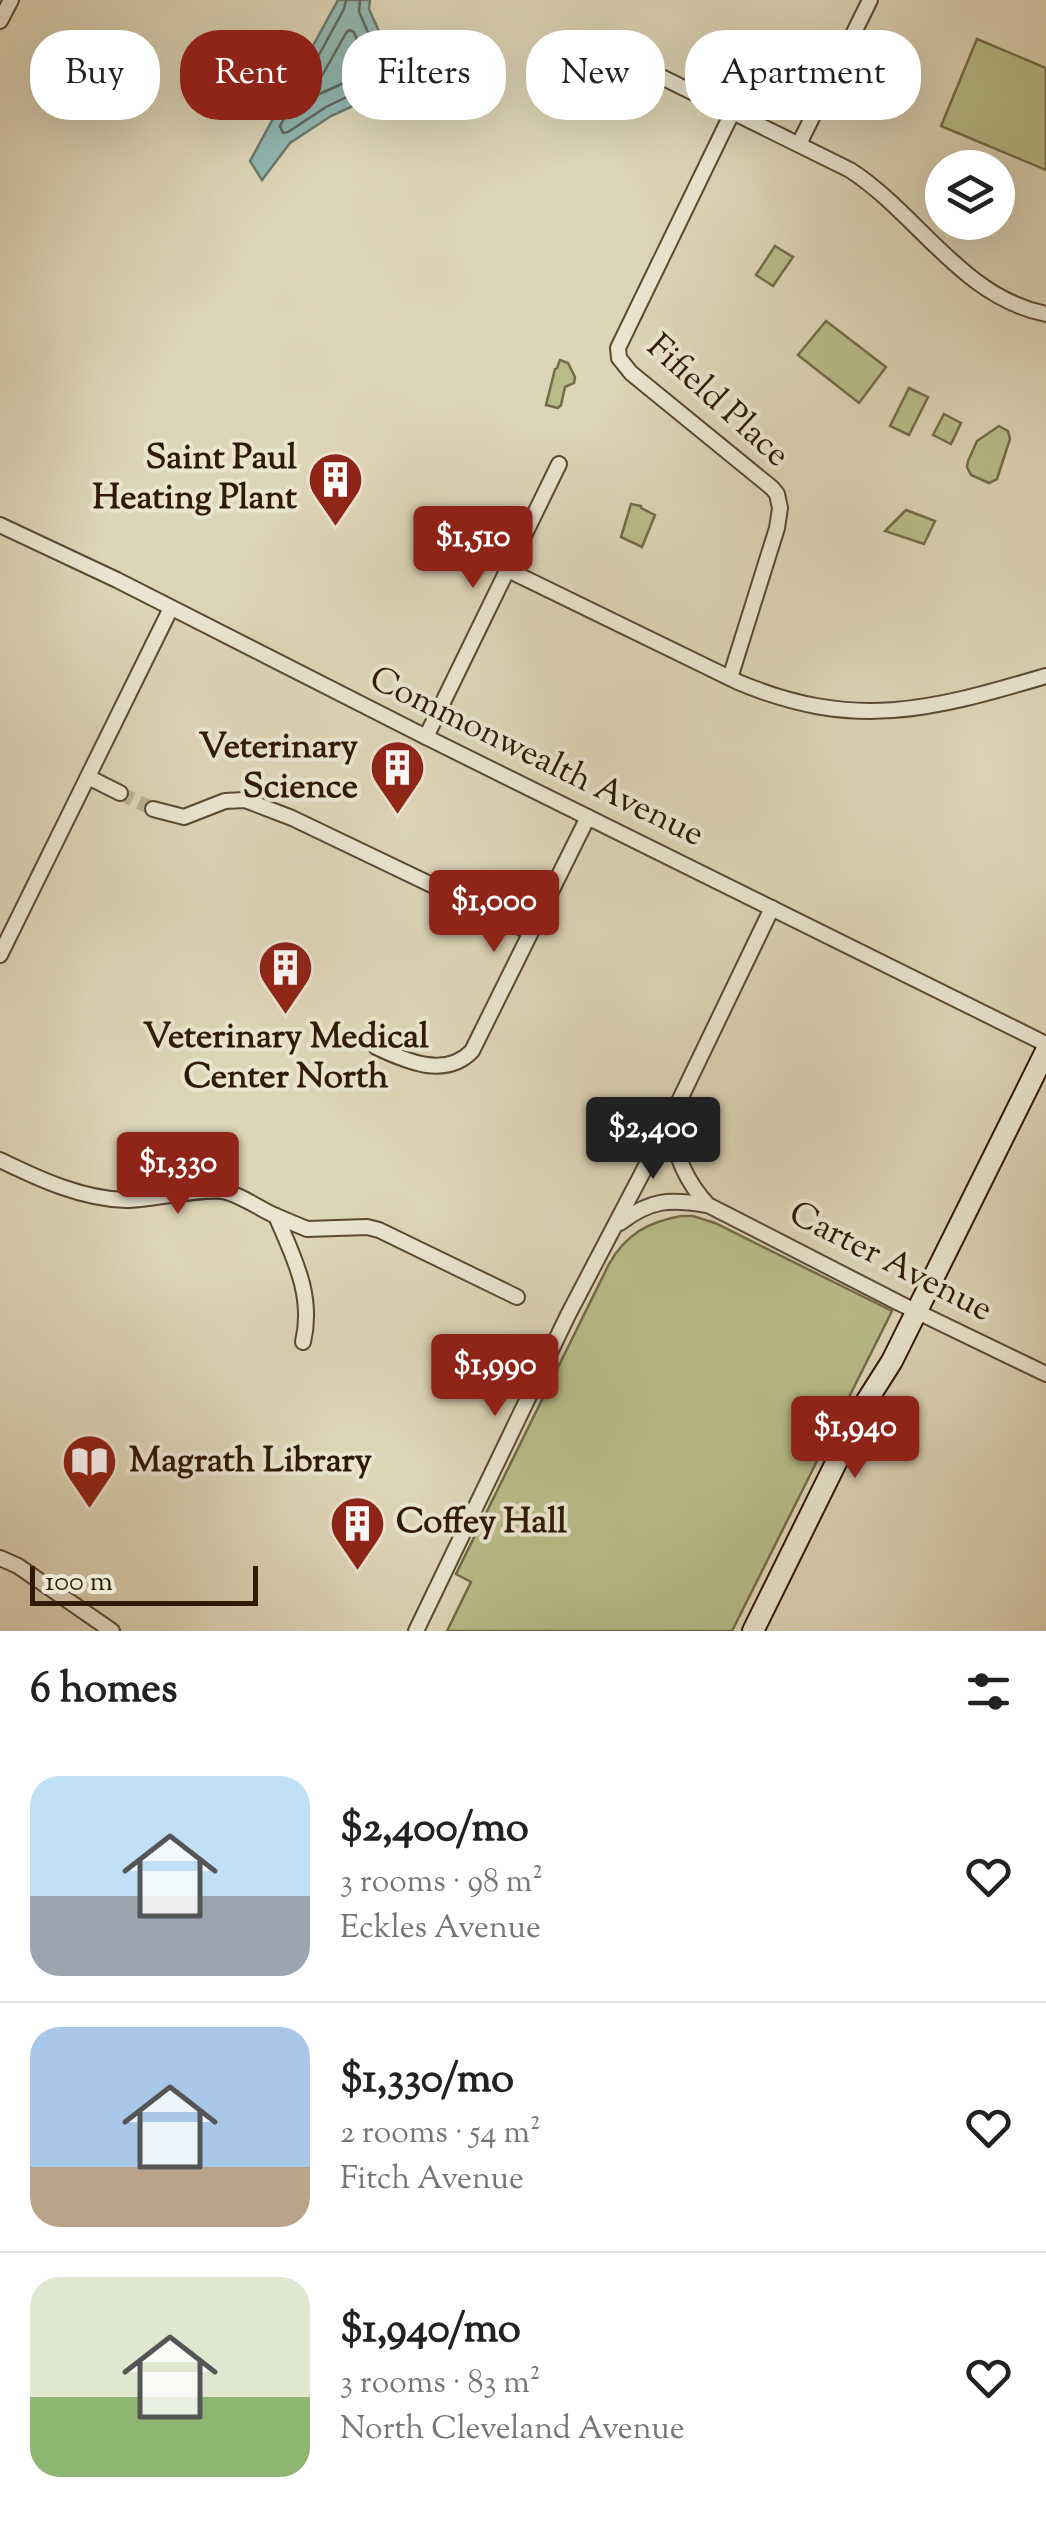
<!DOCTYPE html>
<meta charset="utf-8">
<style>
:root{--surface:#fff;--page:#f2f2f2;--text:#222;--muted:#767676;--line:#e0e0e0;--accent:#8f2418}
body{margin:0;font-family:"Sorts Mill Goudy",serif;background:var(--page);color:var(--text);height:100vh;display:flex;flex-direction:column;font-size:38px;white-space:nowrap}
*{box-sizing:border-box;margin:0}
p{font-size:32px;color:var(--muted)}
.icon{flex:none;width:55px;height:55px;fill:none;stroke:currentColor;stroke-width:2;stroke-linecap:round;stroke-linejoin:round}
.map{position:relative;height:1631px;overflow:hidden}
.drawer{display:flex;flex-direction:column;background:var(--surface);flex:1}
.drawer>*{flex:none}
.top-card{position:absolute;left:30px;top:30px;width:988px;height:90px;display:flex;gap:20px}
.tools{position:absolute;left:925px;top:150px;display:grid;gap:20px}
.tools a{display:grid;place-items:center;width:90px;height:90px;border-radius:50%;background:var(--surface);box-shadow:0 10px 40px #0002;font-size:50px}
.scale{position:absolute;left:30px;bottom:25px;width:228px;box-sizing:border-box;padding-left:10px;border:5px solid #311a06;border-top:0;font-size:28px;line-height:35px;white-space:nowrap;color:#311a06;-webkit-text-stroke:8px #eae4d0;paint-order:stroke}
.price{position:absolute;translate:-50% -85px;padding:0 22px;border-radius:10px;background:var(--accent);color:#fff;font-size:32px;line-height:65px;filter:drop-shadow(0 2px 5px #0008)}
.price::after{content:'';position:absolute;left:50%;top:60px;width:30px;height:22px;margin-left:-15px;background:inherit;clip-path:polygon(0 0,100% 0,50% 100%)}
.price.active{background:#222;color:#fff}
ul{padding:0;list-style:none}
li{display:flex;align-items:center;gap:30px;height:250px;padding:0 30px}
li+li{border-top:2px solid var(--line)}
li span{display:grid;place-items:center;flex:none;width:280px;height:200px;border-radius:30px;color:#555}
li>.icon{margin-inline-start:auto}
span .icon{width:120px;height:120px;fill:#fffc;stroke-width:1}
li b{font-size:42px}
h2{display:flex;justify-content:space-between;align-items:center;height:120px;padding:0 30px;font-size:42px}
.pill{padding:0 35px;border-radius:40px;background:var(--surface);box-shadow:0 10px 40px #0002;font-size:35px;line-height:90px}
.pill.active{background:var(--accent);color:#fff}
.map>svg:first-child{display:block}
.green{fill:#b8bc89;stroke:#746b48;stroke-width:2.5}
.water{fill:#93b8b1;stroke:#6c796d;stroke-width:2.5}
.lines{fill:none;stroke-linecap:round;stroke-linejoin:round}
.shore{stroke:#62695c;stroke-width:2.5}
.minor-tunnel{stroke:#bbb093;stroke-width:14;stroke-dasharray:14 7;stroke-linecap:butt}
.minor-casing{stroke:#5c4932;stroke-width:18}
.secondary-casing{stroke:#311a06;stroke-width:24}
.minor{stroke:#eae4d0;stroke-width:14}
.secondary{stroke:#eae4d0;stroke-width:20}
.labels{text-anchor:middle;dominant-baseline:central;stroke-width:8;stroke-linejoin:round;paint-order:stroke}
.street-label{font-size:35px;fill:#311a06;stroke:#eae4d0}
.poi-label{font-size:35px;font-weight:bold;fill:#311a06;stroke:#eae4d0;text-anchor:end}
</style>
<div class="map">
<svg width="1046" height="1631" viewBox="0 0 1046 1631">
<rect width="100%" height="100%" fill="#ded5b6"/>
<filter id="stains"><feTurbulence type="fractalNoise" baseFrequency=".002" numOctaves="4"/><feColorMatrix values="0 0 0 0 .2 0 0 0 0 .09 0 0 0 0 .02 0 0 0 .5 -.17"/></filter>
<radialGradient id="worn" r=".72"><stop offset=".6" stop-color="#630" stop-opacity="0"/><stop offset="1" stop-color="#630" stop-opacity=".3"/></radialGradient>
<g class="green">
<polygon points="977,39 1046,68 1046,170 941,126"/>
<polygon points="775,246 793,257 773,286 756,275"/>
<polygon points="826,321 886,367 859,403 798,355"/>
<polygon points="560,360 568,363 575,377 574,383 565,387 561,405 558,408 546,405 555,369 557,368"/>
<polygon points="909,388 928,397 909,435 890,426"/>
<polygon points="944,414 961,423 951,444 933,435"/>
<polygon points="999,426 1008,431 1010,439 997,479 989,483 971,475 967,467 968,461 977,441"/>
<polygon points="631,504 641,506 641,508 655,515 642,547 621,537"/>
<polygon points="906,510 935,521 924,544 885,531"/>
<path d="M681,1216h12l22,7 177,88 -160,320h-285l24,-49 -15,-8 153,-310c17,-30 39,-42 72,-48z"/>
</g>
<polygon class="water" points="338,0 370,0 369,9 382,38 374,62 379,94 331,116 290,143 262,180 250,161"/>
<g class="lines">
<g class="shore">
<polyline points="346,0 344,9 280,126 283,133 288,132 326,107 367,87 365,60 371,39 359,12 360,0"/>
<polygon points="349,30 354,32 357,40 352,59 353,79 317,95 315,88 346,33"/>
</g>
<polyline class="minor-tunnel" points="120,793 153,809"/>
<defs>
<g id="minor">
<polyline points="0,21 11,0"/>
<path d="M623,58l227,112c68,44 112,127 196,144"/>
<polyline points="799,144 870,0"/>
<polyline points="0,525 117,580 426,737 1046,1044"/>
<path d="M508,570l230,112c116,49 193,28 308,-6"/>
<polyline points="730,678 777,528 780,508 777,494 772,488 631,373 619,358 618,348 733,111"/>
<polyline points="426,737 559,464"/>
<polyline points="88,777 120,793"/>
<polyline points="153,809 184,817 225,801 245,800 292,818 530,932"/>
<polyline points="0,955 171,608"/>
<path d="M376,1047c30,14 69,32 96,4l116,-234"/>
<path d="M670,1121c4,31 16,61 38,84l191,98 147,71"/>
<path d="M0,1160c39,19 82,39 126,40 25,0 83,-14 101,-8 17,5 33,17 49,24 18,42 38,80 27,126"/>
<polyline points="276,1216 307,1229 367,1227 379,1230 517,1297"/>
<path d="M620,1223c31,-24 50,-24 87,-18"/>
<polyline points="0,1558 18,1566 112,1631"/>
<polyline points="416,1631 568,1315 670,1120 772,908"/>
</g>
<polyline id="secondary" points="753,1631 866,1402 892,1361 1046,1051"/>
</defs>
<use href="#minor" class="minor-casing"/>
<use href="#secondary" class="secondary-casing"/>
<use href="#minor" class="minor"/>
<use href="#secondary" class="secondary"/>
</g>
<defs>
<symbol id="building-pin" viewBox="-11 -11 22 30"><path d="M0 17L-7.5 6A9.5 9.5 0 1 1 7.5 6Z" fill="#8f2418" stroke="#eae4d0"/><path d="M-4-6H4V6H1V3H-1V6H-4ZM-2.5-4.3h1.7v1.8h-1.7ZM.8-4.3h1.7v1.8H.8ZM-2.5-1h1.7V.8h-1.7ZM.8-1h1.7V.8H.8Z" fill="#fff"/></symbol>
<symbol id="library-pin" viewBox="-11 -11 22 30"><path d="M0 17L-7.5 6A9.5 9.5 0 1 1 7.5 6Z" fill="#8f2418" stroke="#eae4d0"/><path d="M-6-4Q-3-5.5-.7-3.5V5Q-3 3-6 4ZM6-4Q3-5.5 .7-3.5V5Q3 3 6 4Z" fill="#fff"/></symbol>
</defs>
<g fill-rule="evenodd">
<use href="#building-pin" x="304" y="448" width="63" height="86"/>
<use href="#building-pin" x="366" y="736" width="63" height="86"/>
<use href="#building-pin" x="254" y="936" width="63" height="86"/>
<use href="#library-pin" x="58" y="1430" width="63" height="86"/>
<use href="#building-pin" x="326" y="1492" width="63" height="86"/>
</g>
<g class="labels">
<g class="street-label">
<text transform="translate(717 402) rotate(42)">Fifield Place</text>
<text transform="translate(536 758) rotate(26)">Commonwealth Avenue</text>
<text transform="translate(890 1263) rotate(27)">Carter Avenue</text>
</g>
<g class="poi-label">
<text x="297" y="459">Saint Paul<tspan x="297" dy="40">Heating Plant</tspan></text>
<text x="358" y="748">Veterinary<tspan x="358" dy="40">Science</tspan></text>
<text x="286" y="1038" text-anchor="middle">Veterinary Medical<tspan x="286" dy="40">Center North</tspan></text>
<text x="129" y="1462" text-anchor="start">Magrath Library</text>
<text x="396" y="1523" text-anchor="start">Coffey Hall</text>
</g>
</g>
<rect width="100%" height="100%" filter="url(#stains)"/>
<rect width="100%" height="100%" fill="url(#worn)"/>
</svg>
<div class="tools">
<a><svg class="icon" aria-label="layers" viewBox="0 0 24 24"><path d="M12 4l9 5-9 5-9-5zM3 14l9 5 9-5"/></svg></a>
</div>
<div class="scale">100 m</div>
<b class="price" style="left:473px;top:591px">$1,510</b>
<b class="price" style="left:494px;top:955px">$1,000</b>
<b class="price active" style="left:653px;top:1182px">$2,400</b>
<b class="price" style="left:178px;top:1217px">$1,330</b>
<b class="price" style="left:495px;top:1419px">$1,990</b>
<b class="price" style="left:855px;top:1481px">$1,940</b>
<div class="top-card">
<a class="pill">Buy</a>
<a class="pill active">Rent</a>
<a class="pill">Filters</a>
<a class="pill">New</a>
<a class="pill">Apartment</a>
</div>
</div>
<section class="drawer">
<h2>6 homes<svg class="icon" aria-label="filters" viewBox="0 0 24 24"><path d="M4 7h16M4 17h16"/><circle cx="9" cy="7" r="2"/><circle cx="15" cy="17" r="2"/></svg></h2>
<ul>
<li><span style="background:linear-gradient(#bfe0f5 60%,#9aa5b1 0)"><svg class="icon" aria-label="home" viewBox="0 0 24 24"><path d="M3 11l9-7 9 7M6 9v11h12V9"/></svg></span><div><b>$2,400/mo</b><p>3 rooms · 98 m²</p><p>Eckles Avenue</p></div><svg class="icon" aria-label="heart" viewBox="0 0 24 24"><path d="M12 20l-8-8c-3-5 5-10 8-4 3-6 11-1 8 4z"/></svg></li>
<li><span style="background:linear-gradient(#a9c7e8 70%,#b9a48a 0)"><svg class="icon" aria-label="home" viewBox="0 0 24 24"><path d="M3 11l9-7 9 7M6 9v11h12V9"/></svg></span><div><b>$1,330/mo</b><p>2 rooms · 54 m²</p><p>Fitch Avenue</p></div><svg class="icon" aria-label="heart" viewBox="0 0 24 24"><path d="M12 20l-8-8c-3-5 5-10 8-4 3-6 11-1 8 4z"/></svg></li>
<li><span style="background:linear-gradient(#dfe7d0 60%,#8fb573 0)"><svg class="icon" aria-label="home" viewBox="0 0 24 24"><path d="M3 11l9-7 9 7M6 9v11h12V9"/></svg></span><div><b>$1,940/mo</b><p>3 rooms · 83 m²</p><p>North Cleveland Avenue</p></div><svg class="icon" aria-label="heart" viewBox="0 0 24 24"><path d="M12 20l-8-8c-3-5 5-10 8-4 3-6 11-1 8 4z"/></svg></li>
</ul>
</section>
